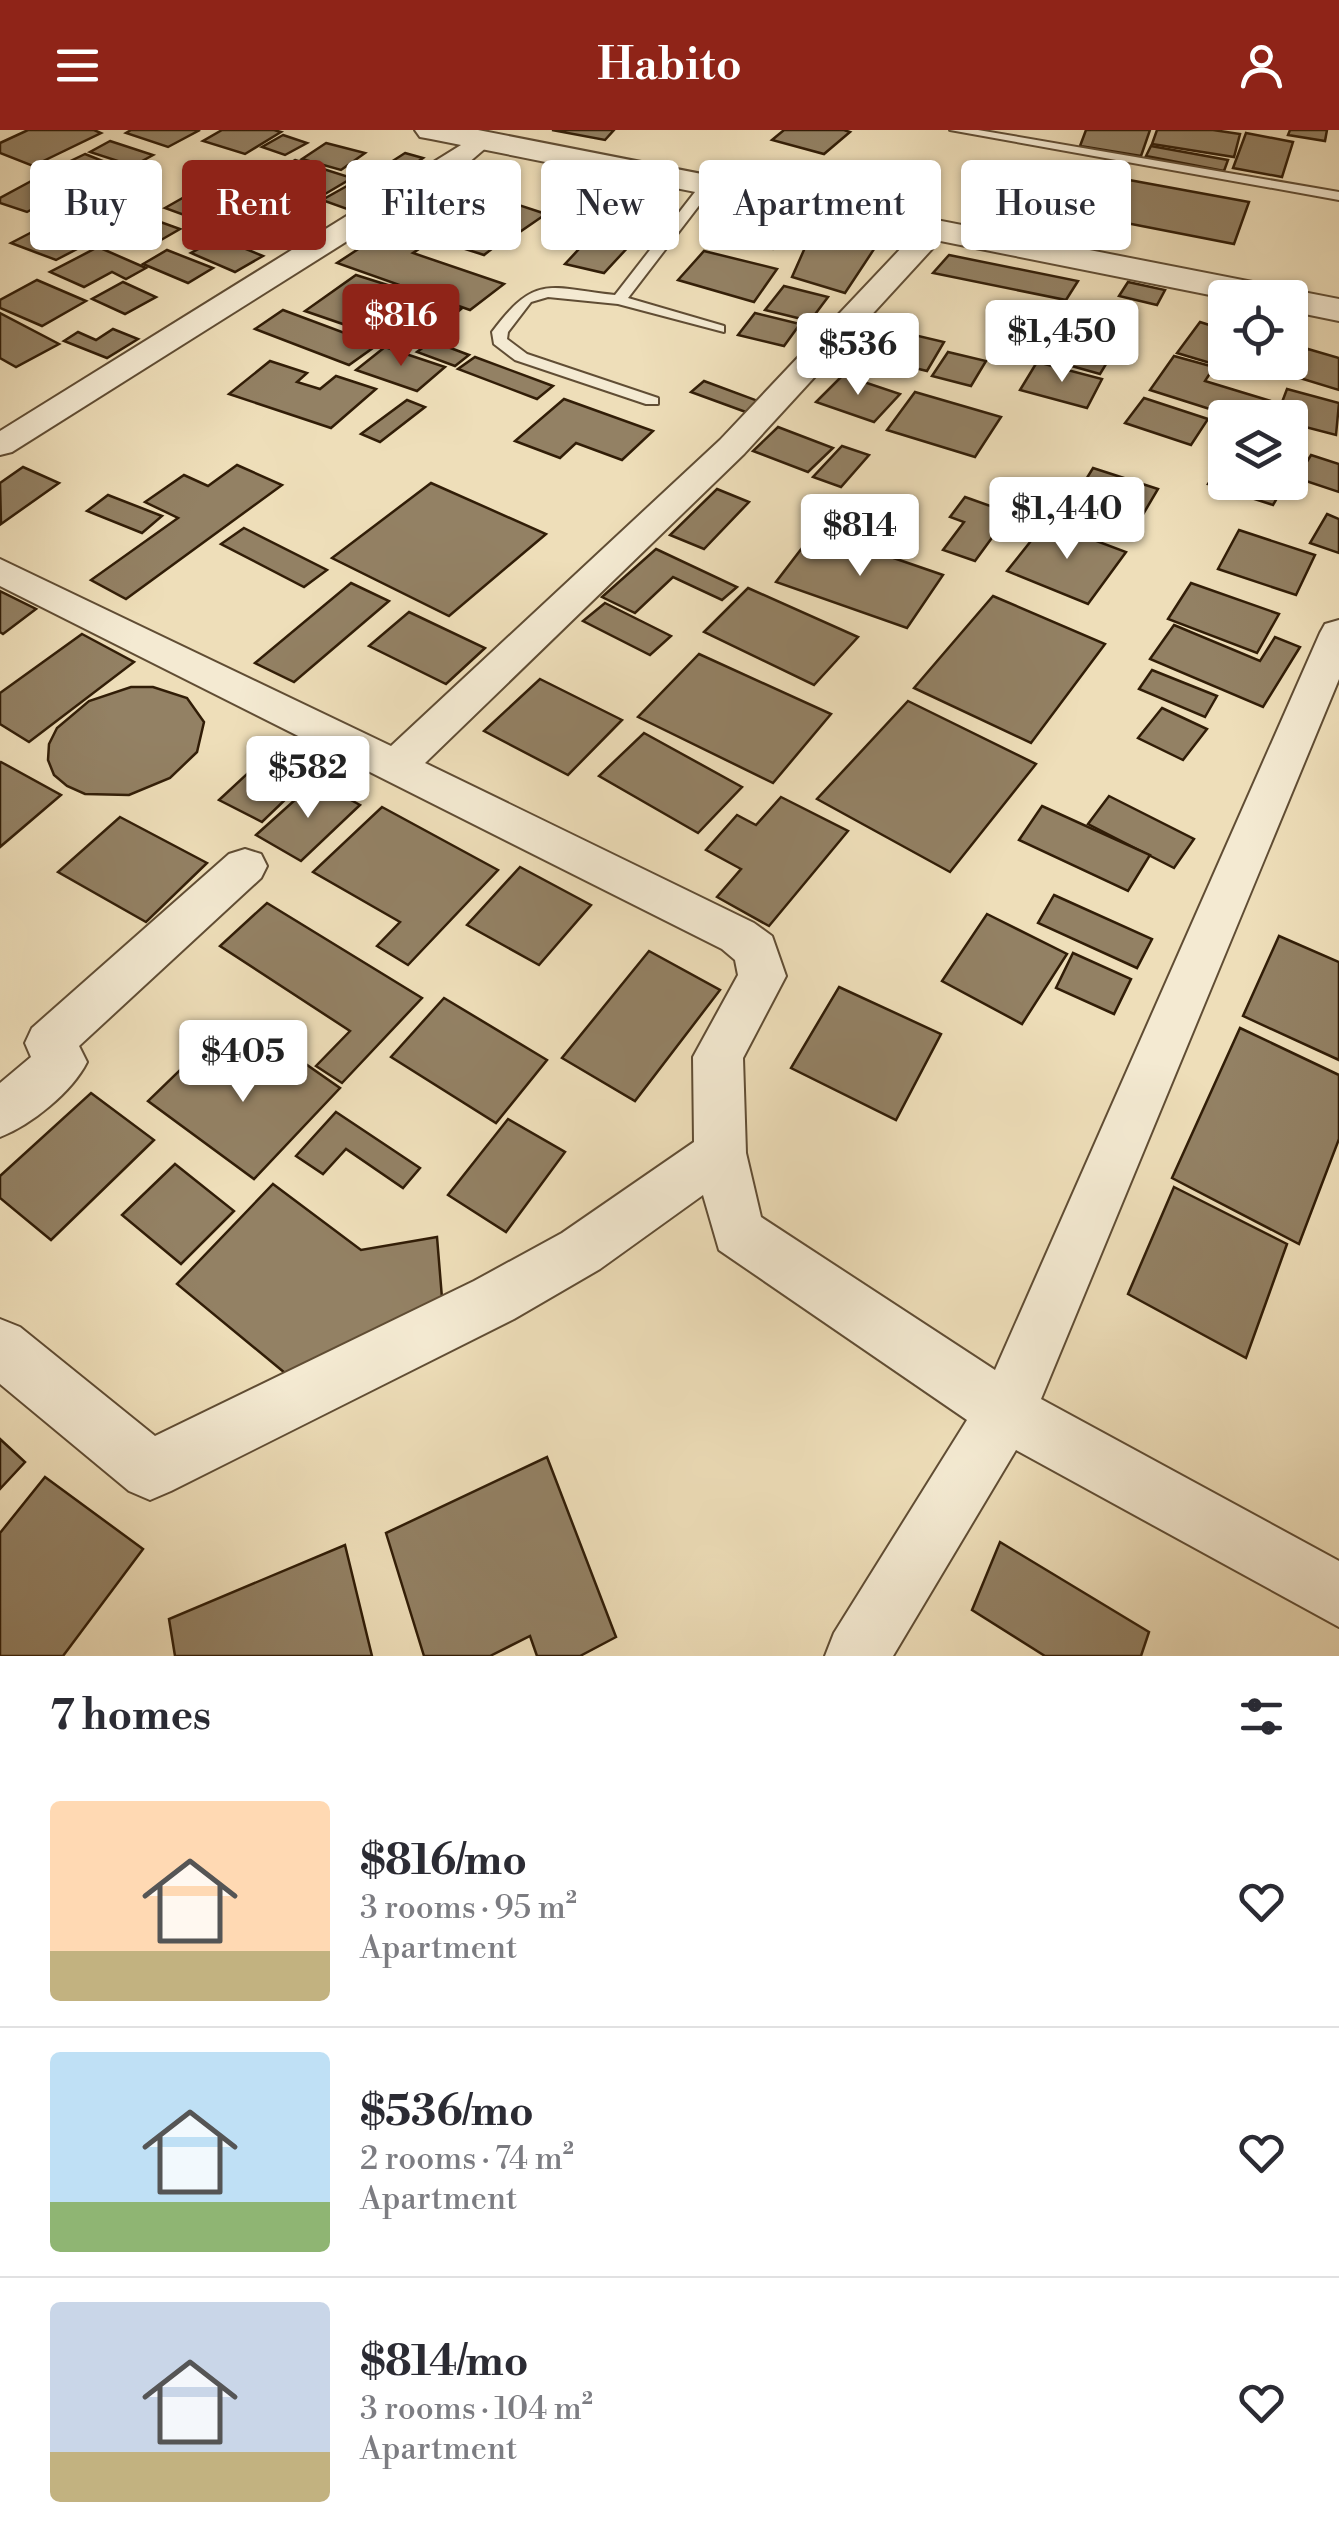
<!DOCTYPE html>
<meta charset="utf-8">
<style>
:root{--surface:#fff;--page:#f2f2f3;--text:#2b2b33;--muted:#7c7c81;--line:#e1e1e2;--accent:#8f2418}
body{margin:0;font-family:"Libre Bodoni",serif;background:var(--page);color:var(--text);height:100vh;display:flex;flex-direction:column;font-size:38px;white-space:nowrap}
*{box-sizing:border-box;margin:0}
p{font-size:32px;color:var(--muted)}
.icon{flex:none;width:55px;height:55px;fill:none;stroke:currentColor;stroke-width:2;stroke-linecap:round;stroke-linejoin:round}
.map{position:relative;height:1526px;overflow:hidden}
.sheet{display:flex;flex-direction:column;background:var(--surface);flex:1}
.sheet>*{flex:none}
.hud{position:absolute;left:30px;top:30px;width:1280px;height:90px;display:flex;gap:20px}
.fabs{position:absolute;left:1208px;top:150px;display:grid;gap:20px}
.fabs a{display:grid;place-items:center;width:100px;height:100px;border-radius:10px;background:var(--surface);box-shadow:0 2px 8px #0004;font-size:50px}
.price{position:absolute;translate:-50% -85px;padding:0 22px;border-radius:10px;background:#fff;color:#222;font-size:32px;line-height:65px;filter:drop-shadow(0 2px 5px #0008)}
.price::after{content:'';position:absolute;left:50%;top:60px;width:30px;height:22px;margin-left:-15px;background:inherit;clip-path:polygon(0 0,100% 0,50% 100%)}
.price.current{background:var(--accent);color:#fff}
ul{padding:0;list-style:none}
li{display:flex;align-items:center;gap:30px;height:250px;padding:0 50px}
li+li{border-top:2px solid var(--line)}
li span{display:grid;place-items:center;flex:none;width:280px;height:200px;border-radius:10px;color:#555}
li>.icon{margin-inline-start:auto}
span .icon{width:120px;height:120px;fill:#fffc;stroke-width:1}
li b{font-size:42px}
h2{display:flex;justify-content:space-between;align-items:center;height:120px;padding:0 50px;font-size:42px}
.tag{padding:0 35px;border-radius:10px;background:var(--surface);box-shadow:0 2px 8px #0004;font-size:35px;line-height:90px}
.tag.current{background:var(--accent);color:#fff}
header{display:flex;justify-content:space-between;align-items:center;height:130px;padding:0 50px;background:var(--accent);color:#fff;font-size:45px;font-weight:600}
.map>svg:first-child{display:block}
.building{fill:#938164;stroke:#311d07;stroke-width:2.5}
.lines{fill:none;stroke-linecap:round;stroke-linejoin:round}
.service-casing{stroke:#604d34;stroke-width:4}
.minor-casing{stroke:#604d34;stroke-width:4}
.tertiary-casing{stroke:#604d34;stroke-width:4}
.service{fill:#f4ead2;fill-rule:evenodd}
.minor{fill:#f4ead2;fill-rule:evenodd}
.tertiary{fill:#f4ead2;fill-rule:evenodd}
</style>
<header><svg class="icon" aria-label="menu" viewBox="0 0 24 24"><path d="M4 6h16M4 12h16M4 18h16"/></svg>Habito<svg class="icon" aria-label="person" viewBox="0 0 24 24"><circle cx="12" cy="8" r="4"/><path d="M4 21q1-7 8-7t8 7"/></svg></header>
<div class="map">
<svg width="1339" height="1526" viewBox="0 0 1339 1526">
<rect width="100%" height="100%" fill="#eedeb9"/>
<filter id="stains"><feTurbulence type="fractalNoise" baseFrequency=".002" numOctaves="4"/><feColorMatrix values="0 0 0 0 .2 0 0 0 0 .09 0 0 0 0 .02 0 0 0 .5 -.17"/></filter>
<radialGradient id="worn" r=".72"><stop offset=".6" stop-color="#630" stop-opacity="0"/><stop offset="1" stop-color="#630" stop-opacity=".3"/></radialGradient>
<g class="building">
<polygon points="28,0 94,0 101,3 33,36 0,23 0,13"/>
<polygon points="131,0 200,0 168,17 126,3"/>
<polygon points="222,0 274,0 281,2 245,24 203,11"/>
<polygon points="552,0 614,0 605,10"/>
<polygon points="784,0 844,0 850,2 824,24 772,10"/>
<polygon points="1086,0 1150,0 1141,26 1080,16"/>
<polygon points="1157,0 1213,0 1240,4 1234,27 1152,14"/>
<polygon points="1290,0 1327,0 1325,11 1288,5"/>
<polygon points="1246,3 1293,12 1282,47 1233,38"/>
<polygon points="283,5 307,13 285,25 262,17"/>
<polygon points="110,11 153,25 133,36 90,22"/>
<polygon points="326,13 365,23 341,40 302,29"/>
<polygon points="1151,16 1228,30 1224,41 1146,26"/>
<polygon points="405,23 423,28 396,47 377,41"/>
<polygon points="85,24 113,35 78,52 50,41"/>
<polygon points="295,30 352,48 320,67 263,48"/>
<polygon points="1031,32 1249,72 1234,114 1008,70"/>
<polygon points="231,40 271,53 227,79 187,64"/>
<polygon points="35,49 67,60 27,82 0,73 0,68"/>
<polygon points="354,52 378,61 347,79 322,70"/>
<polygon points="467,58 546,84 508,110 427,82"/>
<polygon points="260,62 295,73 261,95 225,84"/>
<polygon points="118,66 149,77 108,99 74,85"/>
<polygon points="186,66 227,81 206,93 165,78"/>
<polygon points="732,77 806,93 773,119 706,104"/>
<polygon points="416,81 457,94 413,123 504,154 470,180 337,133"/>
<polygon points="141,85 180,99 161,110 121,97"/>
<polygon points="54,90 94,105 77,115 36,99"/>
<polygon points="815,95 884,104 845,163 792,147"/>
<polygon points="458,98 502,111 484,125 440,111"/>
<polygon points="34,101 79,118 56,130 11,113"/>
<polygon points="592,105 631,114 604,143 565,134"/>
<polygon points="219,108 263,126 235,142 191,123"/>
<polygon points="98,117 146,138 126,149 112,142 84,157 50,142"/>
<polygon points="167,120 213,138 188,153 143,134"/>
<polygon points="704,121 777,139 754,172 678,150"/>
<polygon points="949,125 1078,151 1066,170 933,143"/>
<polygon points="356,145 416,164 366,202 305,181"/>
<polygon points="37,150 86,171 42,196 0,178 0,170"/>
<polygon points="123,152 156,167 125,184 92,169"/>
<polygon points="1128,152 1165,160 1157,175 1119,166"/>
<polygon points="784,156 828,167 810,191 765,180"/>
<polygon points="417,166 461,179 418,215 374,201"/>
<polygon points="283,180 377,215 349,235 255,199"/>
<polygon points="0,183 59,214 16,237 0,228"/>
<polygon points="755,183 800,194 784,216 738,205"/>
<polygon points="859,192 944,212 927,241 841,220"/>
<polygon points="1200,192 1225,200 1225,224 1217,235 1177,223"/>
<polygon points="1048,198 1117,216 1100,244 1029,224"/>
<polygon points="113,199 138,209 107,228 64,211 78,202 96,210"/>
<polygon points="432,211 469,225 455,236 417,222"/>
<polygon points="385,217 445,237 417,261 356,240"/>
<polygon points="1308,219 1339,228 1339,260 1290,245"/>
<polygon points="948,222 986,231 971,256 932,246"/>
<polygon points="1174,226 1214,237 1205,251 1274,272 1264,288 1238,288 1150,260"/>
<polygon points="475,227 553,256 537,269 458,239"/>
<polygon points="270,231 307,243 297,252 320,259 336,246 376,259 331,298 229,264"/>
<polygon points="1037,232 1102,249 1087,278 1020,260"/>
<polygon points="843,245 900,264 874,292 816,272"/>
<polygon points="704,251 766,274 754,285 691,262"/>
<polygon points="1287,259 1339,273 1336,305 1290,293 1290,288 1276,288"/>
<polygon points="915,262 1001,287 975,327 887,300"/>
<polygon points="1144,268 1208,289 1191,315 1125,293"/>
<polygon points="564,269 653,301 622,330 576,313 560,328 515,311"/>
<polygon points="407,270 425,277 380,312 361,304"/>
<polygon points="778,297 833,318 808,342 753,321"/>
<polygon points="842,316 869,325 841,357 813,347"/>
<polygon points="1311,325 1339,334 1339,362 1297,348"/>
<polygon points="1222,332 1225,333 1225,352 1286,353 1273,375 1208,354"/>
<polygon points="237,335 282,355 126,469 91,450 178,388 145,372 184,345 208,356"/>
<polygon points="23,337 59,353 1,394 0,353"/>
<polygon points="1093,338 1158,359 1132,403 1066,382"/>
<polygon points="431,353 546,404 449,486 332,428"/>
<polygon points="717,359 749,372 704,419 670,405"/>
<polygon points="108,365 162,386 142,403 87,381"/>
<polygon points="965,367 1010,383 975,431 943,420 964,392 950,387"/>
<polygon points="1327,384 1339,389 1339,423 1310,413"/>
<polygon points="1046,392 1126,422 1088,474 1007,441"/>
<polygon points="244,398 327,440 304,457 221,414"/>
<polygon points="1239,400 1315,425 1296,465 1218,439"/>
<polygon points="815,401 943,445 907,498 776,452"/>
<polygon points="656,419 737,457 722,470 673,447 635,483 602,467"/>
<polygon points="351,453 389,471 294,552 255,533"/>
<polygon points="1191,453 1279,484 1257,523 1168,489"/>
<polygon points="748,458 858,507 814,555 704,502"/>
<polygon points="0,461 36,479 3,504 0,502"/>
<polygon points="993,466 1105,514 1031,613 914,558"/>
<polygon points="605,473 671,506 650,525 583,491"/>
<polygon points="409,482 485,518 446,554 369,516"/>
<polygon points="1174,495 1260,531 1275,507 1300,517 1263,577 1150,529"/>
<polygon points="82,504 134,532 29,612 0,594 0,563"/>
<polygon points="699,524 831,584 773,653 638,587"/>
<polygon points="1152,540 1217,566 1205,587 1139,559"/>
<polygon points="540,549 622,590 568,645 484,601"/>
<polygon points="131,557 153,557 187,568 204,592 197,622 170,648 129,665 85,664 67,656 54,645 48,630 49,614 57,598 89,571"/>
<polygon points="908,571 1036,634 950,742 817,669"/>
<polygon points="1162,578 1207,599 1183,630 1138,608"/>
<polygon points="644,603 742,657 698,703 599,646"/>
<polygon points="276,617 318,638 262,692 219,670"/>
<polygon points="1,632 61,665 0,717 0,633"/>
<polygon points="316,651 360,675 301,731 256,705"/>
<polygon points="1109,666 1194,709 1174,738 1088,694"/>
<polygon points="781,667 848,701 769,796 717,767 741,739 706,720 737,685 756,695"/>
<polygon points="1042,676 1150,725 1128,761 1019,710"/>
<polygon points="382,677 498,740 408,835 377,816 400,792 313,742"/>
<polygon points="120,687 207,733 146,792 58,742"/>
<polygon points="520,737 591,775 539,835 467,795"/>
<polygon points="1054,765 1152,809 1137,838 1038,793"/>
<polygon points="267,773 422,868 342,953 316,936 350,901 220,816"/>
<polygon points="987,784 1067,824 1022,894 942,851"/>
<polygon points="1279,806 1339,832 1339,930 1243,886"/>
<polygon points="649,821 720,860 635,971 562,928"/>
<polygon points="1073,823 1131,849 1114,884 1056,858"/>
<polygon points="839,857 941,904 896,990 791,938"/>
<polygon points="444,868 547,930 496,993 391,927"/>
<polygon points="1240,898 1339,945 1339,1009 1299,1114 1172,1048"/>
<polygon points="212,909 274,952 297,928 340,958 254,1049 148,971"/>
<polygon points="91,963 154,1010 51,1110 0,1068 0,1046"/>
<polygon points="336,982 420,1038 403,1058 346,1019 323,1044 296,1026"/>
<polygon points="508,989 565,1022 506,1102 448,1065"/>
<polygon points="175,1034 234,1081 181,1134 122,1085"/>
<polygon points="273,1054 361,1120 437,1107 442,1168 285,1243 177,1154"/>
<polygon points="1174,1057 1287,1114 1246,1228 1128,1164"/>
<polygon points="0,1309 25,1332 0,1359"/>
<polygon points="547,1327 616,1507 580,1526 537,1526 530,1506 490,1526 424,1526 386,1403"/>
<polygon points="45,1347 143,1419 63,1526 0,1526 0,1403"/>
<polygon points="1000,1412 1149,1502 1141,1526 1045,1526 972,1480"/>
<polygon points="345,1415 372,1526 175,1526 169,1489"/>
</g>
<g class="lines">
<defs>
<g id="service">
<polygon points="950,0 978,0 1339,62 1339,70"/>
<path d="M707,52l7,4 -86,112 96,28v6l-106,-28 -70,-7 -17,5 -23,30 -1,7 20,15 131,44v6h-12l-131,-44 -21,-16 -2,-12c44,-59 57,-44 123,-37l87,-112z"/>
</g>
<g id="minor">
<polygon points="482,2 495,10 460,40 12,322 0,325 0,301"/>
<polygon points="933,93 943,95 947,101 943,107 744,324 425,633 754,793 772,806 786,846 743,928 746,1023 761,1087 995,1240 1320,503 1325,494 1339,490 1339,549 1041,1269 1339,1431 1339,1497 1016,1320 893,1526 825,1526 834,1503 967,1290 719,1120 703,1065 600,1139 514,1189 171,1361 150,1370 129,1361 0,1254 0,1189 20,1197 155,1306 474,1151 562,1103 694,1012 693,927 738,845 735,830 722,819 0,456 0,429 391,616 720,310 923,95"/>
<path d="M245,719l16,5 6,12 -6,12 -182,168 8,16c-15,30 -56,63 -87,75v-54l31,-26 -6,-14 7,-15 197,-174z"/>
</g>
<polygon id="tertiary" points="415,0 478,0 1339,169 1339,191 1290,181 1290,168 1225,168 431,9 420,7"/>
</defs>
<use href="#service" class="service-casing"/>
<use href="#minor" class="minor-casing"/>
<use href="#tertiary" class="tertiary-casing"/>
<use href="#service" class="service"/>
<use href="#minor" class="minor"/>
<use href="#tertiary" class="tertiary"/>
</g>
<rect width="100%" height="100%" filter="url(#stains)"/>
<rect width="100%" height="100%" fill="url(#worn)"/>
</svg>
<div class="fabs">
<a><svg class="icon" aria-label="locate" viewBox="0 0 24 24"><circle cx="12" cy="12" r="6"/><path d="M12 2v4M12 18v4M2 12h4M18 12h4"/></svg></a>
<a><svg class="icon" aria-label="layers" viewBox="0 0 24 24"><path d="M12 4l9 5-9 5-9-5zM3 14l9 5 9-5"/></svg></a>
</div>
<b class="price current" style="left:401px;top:239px">$816</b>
<b class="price" style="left:1062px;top:255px">$1,450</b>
<b class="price" style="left:858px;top:268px">$536</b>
<b class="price" style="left:1067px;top:432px">$1,440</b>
<b class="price" style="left:860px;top:449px">$814</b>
<b class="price" style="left:308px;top:691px">$582</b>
<b class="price" style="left:243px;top:975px">$405</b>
<div class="hud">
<a class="tag">Buy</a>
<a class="tag current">Rent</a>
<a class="tag">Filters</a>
<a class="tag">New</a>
<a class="tag">Apartment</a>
<a class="tag">House</a>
</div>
</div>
<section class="sheet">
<h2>7 homes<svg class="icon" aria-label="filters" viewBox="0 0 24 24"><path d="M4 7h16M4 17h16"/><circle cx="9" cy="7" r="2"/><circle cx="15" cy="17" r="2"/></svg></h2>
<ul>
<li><span style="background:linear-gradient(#ffd9b3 75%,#c2b280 0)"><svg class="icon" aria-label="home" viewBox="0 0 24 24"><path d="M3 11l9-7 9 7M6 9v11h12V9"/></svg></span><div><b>$816/mo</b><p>3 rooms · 95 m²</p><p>Apartment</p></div><svg class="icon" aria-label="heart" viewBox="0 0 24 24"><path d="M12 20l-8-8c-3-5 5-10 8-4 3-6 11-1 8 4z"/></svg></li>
<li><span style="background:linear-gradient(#bfe0f5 75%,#8fb573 0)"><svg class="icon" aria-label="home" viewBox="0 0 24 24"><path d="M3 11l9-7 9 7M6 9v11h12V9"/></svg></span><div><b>$536/mo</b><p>2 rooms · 74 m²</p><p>Apartment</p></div><svg class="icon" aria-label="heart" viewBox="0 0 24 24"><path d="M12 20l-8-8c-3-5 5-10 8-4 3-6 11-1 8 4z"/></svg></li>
<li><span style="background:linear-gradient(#c9d6e8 75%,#c2b280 0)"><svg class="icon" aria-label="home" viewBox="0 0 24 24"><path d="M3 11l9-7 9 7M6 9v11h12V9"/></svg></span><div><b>$814/mo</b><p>3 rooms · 104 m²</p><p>Apartment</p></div><svg class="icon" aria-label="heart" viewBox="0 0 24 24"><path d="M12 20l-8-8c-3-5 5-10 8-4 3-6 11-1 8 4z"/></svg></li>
</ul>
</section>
